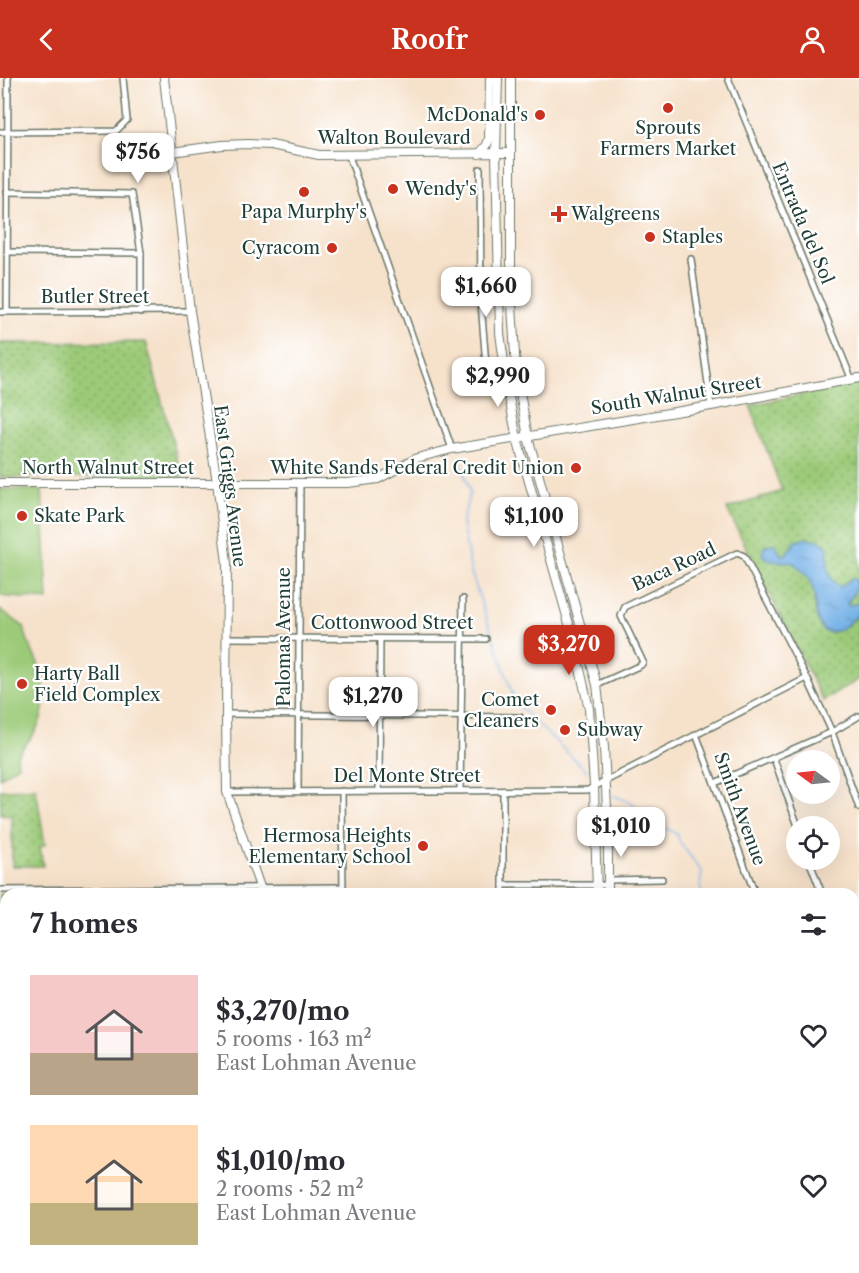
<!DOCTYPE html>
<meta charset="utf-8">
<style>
:root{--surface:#fff;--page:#f7f7f7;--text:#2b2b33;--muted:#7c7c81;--accent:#c8321e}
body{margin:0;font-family:"Libre Caslon Text",serif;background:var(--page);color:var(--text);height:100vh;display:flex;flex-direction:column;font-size:22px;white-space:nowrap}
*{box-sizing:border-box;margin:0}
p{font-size:20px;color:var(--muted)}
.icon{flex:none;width:33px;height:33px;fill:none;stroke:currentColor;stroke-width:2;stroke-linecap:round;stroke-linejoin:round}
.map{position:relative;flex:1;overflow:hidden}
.sheet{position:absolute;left:0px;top:810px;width:860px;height:386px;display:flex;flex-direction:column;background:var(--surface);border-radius:18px 18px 0 0;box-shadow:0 6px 24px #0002}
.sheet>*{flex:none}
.needle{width:39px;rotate:285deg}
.controls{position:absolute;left:786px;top:672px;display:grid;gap:12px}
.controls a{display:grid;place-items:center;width:54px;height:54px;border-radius:50%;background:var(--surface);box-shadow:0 6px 24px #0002;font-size:30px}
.price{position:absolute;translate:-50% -51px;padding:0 14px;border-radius:12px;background:#fff;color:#222;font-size:20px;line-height:39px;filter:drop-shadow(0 2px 3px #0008)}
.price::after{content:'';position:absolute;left:50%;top:36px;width:18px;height:14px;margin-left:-9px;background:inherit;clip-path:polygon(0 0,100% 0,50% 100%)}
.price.active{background:var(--accent);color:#fff}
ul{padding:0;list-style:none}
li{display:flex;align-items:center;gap:18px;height:150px;padding:0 30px}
li span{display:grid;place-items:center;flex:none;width:168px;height:120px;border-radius:0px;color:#555}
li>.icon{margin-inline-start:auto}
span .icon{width:72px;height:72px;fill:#fffc;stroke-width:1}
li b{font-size:26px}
h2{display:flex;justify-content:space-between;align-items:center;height:72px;padding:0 30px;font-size:26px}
header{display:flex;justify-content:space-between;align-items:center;height:78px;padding:0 30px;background:var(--accent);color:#fff;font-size:27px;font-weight:600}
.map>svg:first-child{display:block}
.green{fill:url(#green-dots);stroke:#5e8456;stroke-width:1.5}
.pitch{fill:#9cca78;stroke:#5e8456;stroke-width:1.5}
.water{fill:url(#water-ripples);stroke:#4a778e;stroke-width:1.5}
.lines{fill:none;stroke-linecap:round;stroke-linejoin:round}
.stream{stroke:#75b1e7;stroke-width:1.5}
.street-casing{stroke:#6a7668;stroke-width:8}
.secondary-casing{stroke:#6a7668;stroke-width:10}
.street{stroke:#fff;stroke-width:5}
.secondary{stroke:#fff;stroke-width:8}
.poi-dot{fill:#c8321e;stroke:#fff;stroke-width:2}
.labels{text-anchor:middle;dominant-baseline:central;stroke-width:4.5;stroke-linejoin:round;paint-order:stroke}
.poi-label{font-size:18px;fill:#1f3d34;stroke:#fff;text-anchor:start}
.street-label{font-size:18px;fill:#1f3d34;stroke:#fff}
</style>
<header><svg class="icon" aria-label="back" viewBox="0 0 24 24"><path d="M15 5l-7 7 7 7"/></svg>Roofr<svg class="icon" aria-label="person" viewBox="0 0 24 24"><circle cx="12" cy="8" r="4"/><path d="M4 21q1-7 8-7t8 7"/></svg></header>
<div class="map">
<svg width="859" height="1195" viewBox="0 0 859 1195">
<defs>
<pattern id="green-dots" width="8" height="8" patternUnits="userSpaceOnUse" patternTransform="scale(1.5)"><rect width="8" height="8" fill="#9cca78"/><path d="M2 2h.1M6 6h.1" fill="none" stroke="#7fa563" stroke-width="1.8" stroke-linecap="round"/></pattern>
<pattern id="water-ripples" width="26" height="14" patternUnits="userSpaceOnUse" patternTransform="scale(1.5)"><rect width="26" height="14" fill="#75b1e7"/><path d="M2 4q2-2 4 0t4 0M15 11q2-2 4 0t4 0" fill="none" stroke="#5f91bc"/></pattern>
</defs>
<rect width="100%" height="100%" fill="#fff"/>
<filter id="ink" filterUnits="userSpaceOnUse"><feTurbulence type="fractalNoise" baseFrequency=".0167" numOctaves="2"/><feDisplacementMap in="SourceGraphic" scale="12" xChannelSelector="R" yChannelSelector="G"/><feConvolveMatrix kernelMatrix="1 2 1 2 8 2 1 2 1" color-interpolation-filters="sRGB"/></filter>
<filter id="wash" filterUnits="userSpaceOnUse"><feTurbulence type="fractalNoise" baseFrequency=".008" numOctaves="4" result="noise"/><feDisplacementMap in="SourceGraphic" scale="24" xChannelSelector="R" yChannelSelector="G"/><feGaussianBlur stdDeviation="1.35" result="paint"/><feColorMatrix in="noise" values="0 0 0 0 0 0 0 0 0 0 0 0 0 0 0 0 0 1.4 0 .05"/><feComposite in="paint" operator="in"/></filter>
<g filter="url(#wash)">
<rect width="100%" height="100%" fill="#f6e1ca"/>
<g class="green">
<polygon points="146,264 182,399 0,399 0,265"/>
<polygon points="859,305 859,601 823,623 727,431 782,413 750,327"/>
<polygon points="36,711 45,767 40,768 43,788 12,788 12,738 1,737 0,712"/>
<polygon points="0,996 6,997 6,1118 0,1121"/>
</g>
<g class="pitch">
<polygon points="0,411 42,412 48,522 0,518"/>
<path d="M0,531l24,18c2,15 10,26 15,39 9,21 7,48 -5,67 -5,8 -12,15 -17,22l1,10 -18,13z"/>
<polygon points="0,816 6,816 6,997 0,996"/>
</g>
<path class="water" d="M807,460l11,2 9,6c2,16 -3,32 13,41l12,-9 5,3 -3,13 -7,9 2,3 10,-4v12c-10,9 -21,22 -35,17 -14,-16 -4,-38 -17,-54 -4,-5 -9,-11 -14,-14 -11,-4 -24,3 -31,-9l2,-7 7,-3h4l6,11h4l10,-13z"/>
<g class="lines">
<g class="stream">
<polyline points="459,381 470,414 462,445 471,494 516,626 587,693"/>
<polyline points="614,718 634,726 636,733 678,757 679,763 702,794 700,808 702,816"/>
<polyline points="839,1190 840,1195"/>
</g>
</g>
</g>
<g filter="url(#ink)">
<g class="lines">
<defs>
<g id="street">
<polyline points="728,0 852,302"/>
<polyline points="0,54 116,53 127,42 123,0"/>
<polyline points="349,78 452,371"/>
<polyline points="480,91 481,225 498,223"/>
<polyline points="7,114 132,116 141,175 141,234"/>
<polyline points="8,174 141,175"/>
<polyline points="691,181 711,328"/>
<polyline points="481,225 486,287"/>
<polyline points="0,234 190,233"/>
<polyline points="7,234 8,0"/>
<polyline points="226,560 486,561"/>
<polyline points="597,607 641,587 643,584 621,538 625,529 737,475 744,478 807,600 832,654 859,730"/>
<polyline points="226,636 520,639"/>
<polyline points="696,656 755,816"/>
<polyline points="774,681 798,748"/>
<polyline points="715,705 832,654 859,638"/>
<polyline points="298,713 300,405"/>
<polyline points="342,713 343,816"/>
<polyline points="379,713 380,561"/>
<polyline points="460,713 463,521"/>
<polyline points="503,713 503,816"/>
<polyline points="227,714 588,712 807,600"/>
<polyline points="809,782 822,816"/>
<polyline points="608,802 662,801"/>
<polyline points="503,807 608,807"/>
<polyline points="0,812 343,809"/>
<polyline points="854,887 859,890"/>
<polyline points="854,956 859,955"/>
<polyline points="854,1054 859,1055"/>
<polyline points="854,1093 859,1093"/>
<polyline points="0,1153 6,1179"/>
<polyline points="8,1190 10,1195"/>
<polyline points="158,1190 159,1195"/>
<polyline points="193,1190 193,1195"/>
<polyline points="266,1190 266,1195"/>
<polyline points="340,1190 340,1195"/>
<polyline points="792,1190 792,1195"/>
<polyline points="72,1195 83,1190"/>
<polyline points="417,1195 417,1190"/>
<polyline points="686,1195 686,1190"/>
</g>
<g id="secondary">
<polyline points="164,0 190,233 217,404 227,485 226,636 227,714 260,809 260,816"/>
<polyline points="498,0 496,75 500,255 508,314 517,361 573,560 589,631 594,708 597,816"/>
<polyline points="511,0 511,211 516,293 528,359 597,607 604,669 608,751 608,816"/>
<polyline points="172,74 222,67 248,66 271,67 319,77 510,75"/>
<polyline points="479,76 487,67 489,61 490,0"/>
<polyline points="0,405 348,405 378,401 417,380 452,371 711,328 859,300"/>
<polyline points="0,1130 6,1127"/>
<polyline points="854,1172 859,1172"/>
<polyline points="81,1190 82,1195"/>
<polyline points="516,1195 516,1190"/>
<polyline points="605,1195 605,1190"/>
</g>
</defs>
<use href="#street" class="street-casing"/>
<use href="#secondary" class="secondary-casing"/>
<use href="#street" class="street"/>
<use href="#secondary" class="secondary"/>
</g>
</g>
<g class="poi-dot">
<circle cx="668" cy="30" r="6"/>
<circle cx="540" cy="37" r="6"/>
<circle cx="393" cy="111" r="6"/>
<circle cx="304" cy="114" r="6"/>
<path d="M556 127h6v6h6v6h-6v6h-6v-6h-6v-6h6z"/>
<circle cx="650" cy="159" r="6"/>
<circle cx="332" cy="170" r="6"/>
<circle cx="576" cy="390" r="6"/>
<circle cx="22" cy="438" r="6"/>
<circle cx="22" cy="606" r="6"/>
<circle cx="551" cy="632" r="6"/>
<circle cx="565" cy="652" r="6"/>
<circle cx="423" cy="768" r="6"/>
</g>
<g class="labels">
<g class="poi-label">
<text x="528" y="37" text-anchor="end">McDonald's</text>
<text x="668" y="50" text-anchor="middle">Sprouts<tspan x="668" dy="21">Farmers Market</tspan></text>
<text x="405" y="111">Wendy's</text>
<text x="304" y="134" text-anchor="middle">Papa Murphy's</text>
<text x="571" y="136">Walgreens</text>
<text x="662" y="159">Staples</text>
<text x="320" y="170" text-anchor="end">Cyracom</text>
<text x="564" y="390" text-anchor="end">White Sands Federal Credit Union</text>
<text x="34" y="438">Skate Park</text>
<text x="34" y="596">Harty Ball<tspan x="34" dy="21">Field Complex</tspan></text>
<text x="539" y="622" text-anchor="end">Comet<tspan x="539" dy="21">Cleaners</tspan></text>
<text x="577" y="652">Subway</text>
<text x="411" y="758" text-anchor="end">Hermosa Heights<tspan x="411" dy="21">Elementary School</tspan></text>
</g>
<g class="street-label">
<text x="394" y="60">Walton Boulevard</text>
<text transform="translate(803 145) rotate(67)">Entrada del Sol</text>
<text x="95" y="219">Butler Street</text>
<text transform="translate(676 317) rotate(-9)">South Walnut Street</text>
<text x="108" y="390">North Walnut Street</text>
<text transform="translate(230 408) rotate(83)">East Griggs Avenue</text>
<text transform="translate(674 489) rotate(-25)">Baca Road</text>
<text x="392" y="545">Cottonwood Street</text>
<text transform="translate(284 559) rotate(-90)">Palomas Avenue</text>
<text x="407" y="698">Del Monte Street</text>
<text transform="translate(740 731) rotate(70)">Smith Avenue</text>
</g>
</g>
</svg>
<div class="controls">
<a><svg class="needle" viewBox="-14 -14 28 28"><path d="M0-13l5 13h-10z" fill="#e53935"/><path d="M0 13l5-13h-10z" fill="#7c7c81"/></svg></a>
<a><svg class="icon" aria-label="locate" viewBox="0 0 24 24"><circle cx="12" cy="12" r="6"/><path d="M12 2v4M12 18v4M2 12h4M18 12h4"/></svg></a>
</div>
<b class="price" style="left:138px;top:106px">$756</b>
<b class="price" style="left:486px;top:240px">$1,660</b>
<b class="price" style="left:498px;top:330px">$2,990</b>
<b class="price" style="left:534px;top:470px">$1,100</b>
<b class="price active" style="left:569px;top:598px">$3,270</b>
<b class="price" style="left:373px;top:650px">$1,270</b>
<b class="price" style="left:621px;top:780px">$1,010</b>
<section class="sheet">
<h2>7 homes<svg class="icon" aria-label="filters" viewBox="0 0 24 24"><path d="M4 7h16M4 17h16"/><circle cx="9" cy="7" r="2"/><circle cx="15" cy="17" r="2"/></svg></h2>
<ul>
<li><span style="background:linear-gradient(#f6c9c9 65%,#b9a48a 0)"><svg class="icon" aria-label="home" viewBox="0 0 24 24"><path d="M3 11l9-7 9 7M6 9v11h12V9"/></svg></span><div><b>$3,270/mo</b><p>5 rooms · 163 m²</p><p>East Lohman Avenue</p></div><svg class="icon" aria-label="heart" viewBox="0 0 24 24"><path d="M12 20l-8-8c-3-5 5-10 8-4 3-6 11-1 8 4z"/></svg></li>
<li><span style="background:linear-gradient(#ffd9b3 65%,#c2b280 0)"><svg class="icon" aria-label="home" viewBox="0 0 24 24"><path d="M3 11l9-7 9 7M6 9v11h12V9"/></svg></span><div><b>$1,010/mo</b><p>2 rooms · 52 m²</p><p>East Lohman Avenue</p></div><svg class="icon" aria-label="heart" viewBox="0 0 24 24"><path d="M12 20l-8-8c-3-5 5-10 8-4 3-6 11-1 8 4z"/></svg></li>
</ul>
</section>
</div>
